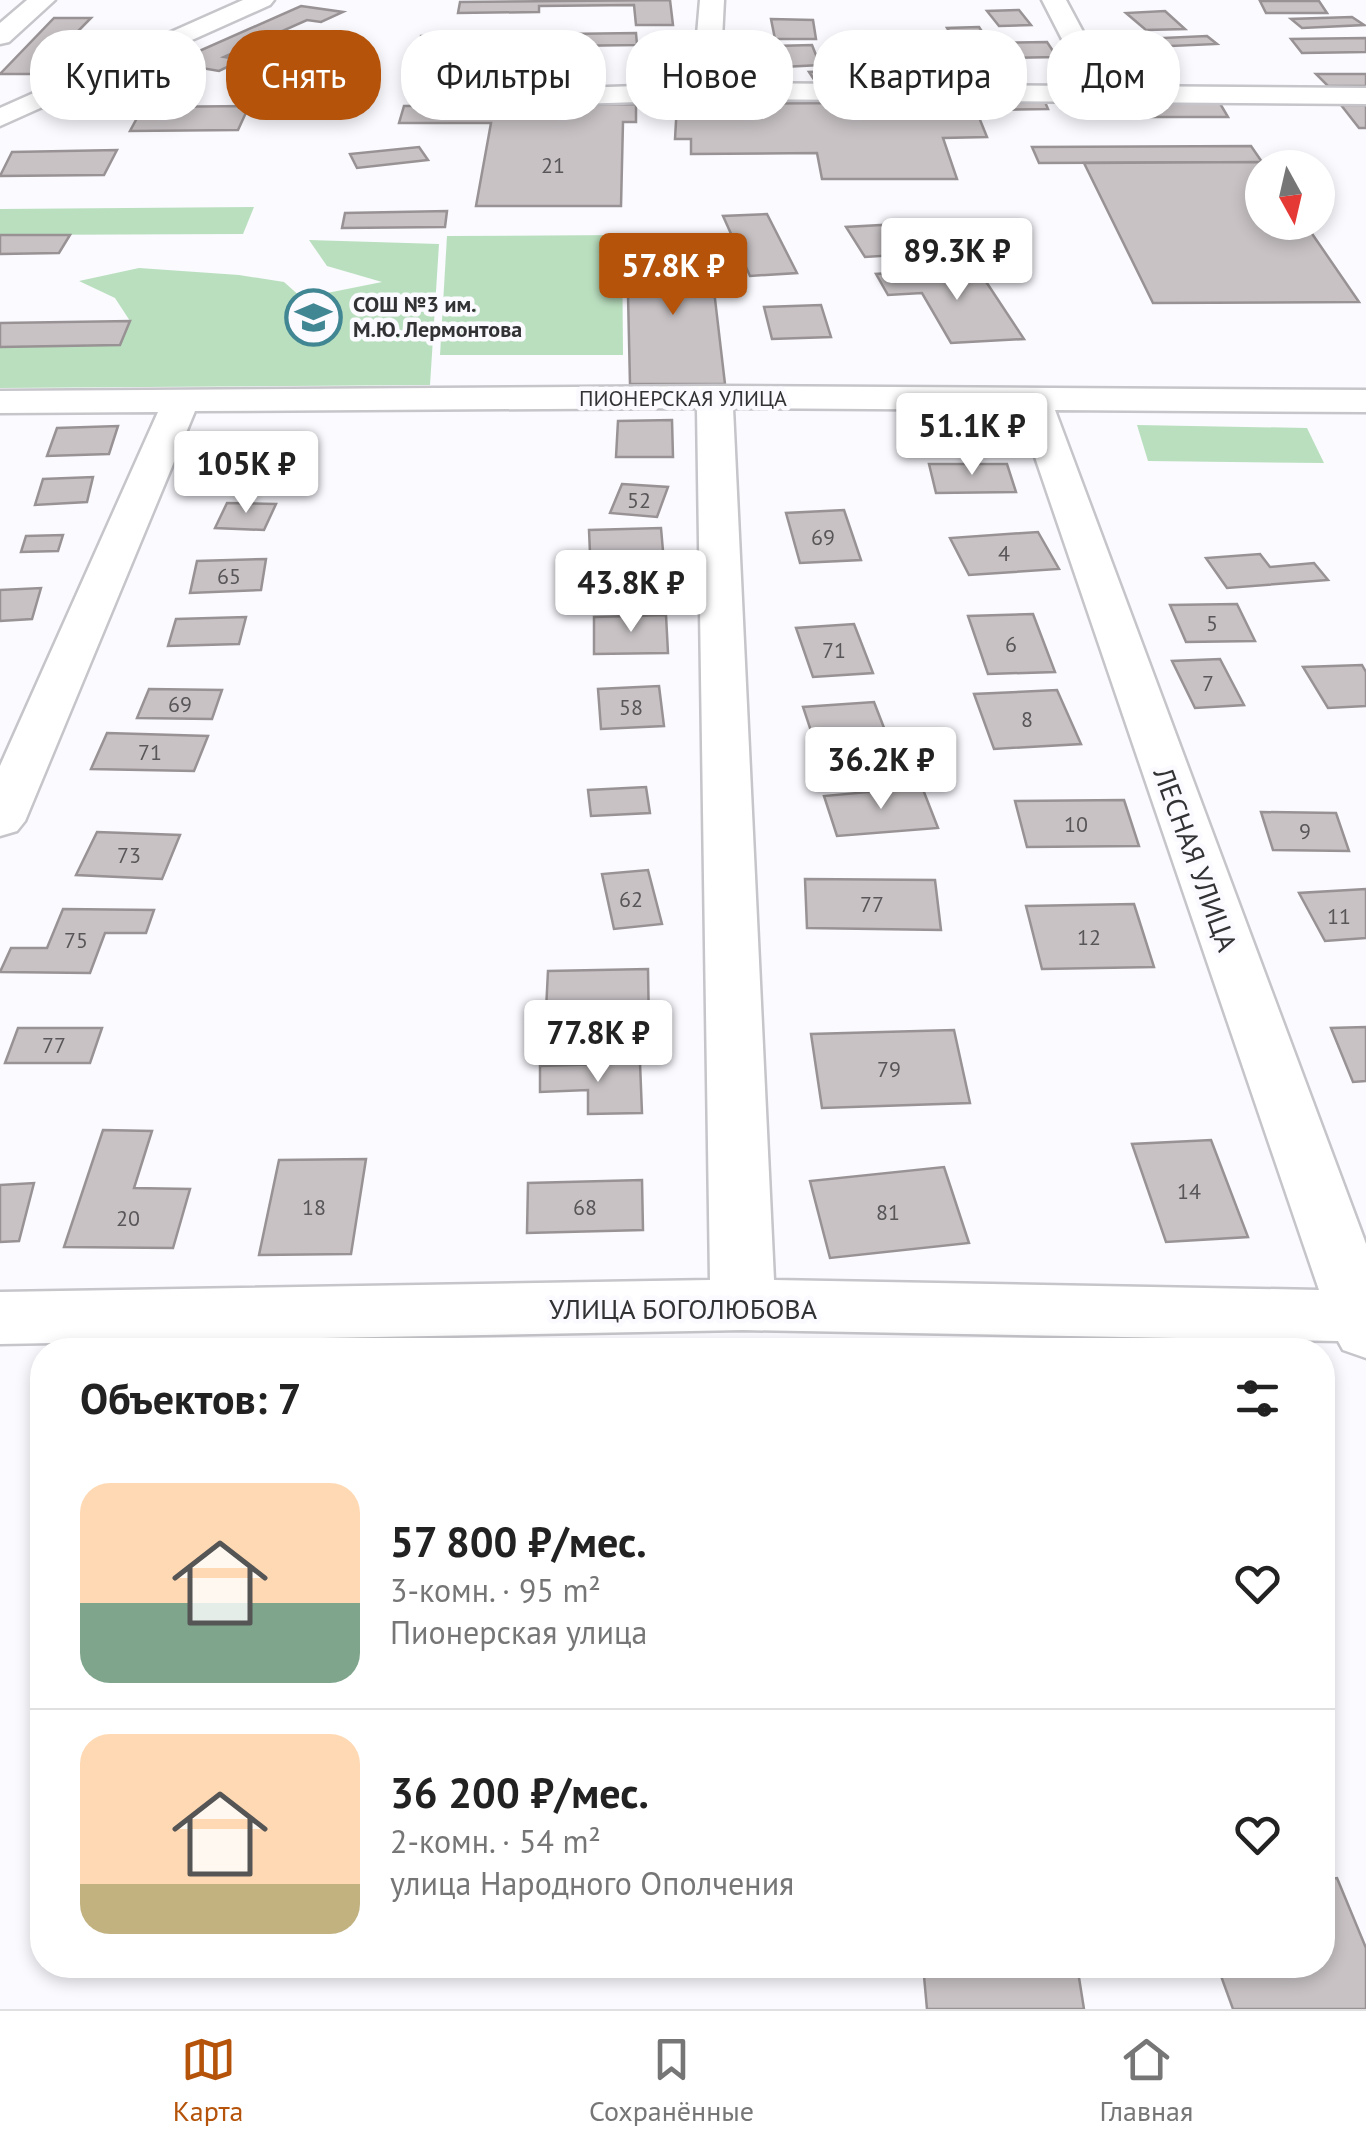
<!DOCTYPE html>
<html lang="ru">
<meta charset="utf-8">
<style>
:root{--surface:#fff;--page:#f2f2f2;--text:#222;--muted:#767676;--line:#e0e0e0;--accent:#b45309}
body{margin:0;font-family:"PT Sans",sans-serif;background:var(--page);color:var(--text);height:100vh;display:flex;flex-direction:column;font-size:38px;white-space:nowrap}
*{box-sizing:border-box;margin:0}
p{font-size:32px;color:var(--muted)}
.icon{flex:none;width:55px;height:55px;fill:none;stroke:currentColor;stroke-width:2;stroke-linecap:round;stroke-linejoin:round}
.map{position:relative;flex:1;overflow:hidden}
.panel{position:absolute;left:30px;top:1338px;width:1305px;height:640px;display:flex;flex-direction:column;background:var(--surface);border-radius:40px;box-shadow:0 5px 15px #0003}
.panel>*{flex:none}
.banner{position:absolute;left:30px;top:30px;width:1308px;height:90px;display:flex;gap:20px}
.needle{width:65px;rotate:172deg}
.buttons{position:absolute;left:1245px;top:150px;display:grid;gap:20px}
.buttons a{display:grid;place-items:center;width:90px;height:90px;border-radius:50%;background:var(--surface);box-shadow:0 5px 15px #0003;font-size:50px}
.price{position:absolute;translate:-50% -85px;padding:0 22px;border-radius:10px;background:#fff;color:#222;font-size:32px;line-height:65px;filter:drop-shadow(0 2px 5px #0008)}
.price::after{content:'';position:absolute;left:50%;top:60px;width:30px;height:22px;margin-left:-15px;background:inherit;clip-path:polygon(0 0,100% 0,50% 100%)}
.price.on{background:var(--accent);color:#fff}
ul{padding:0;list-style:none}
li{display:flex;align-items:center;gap:30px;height:250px;padding:0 50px}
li+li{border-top:2px solid var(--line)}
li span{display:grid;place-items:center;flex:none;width:280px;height:200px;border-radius:30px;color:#555}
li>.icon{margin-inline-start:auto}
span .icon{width:120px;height:120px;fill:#fffc;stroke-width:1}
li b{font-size:42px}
h2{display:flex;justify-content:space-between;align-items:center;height:120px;padding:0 50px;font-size:42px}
.chip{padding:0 35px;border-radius:40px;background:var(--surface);box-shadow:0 5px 15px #0003;font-size:35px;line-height:90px}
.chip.on{background:var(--accent);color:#fff}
.tab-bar{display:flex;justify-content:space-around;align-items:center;height:140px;border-top:2px solid var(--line);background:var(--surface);font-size:28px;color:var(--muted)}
.tab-bar a{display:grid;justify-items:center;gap:5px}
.tab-bar .on{color:var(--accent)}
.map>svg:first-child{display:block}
.green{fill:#badfbf}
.building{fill:#c8c2c5;stroke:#989294;stroke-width:2.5}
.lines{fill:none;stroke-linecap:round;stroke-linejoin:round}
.minor-casing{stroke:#c5c5ca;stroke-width:5}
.major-casing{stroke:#c5c5ca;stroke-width:5}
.minor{fill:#fff;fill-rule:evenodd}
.major{fill:#fff;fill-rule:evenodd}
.labels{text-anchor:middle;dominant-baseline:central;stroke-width:9;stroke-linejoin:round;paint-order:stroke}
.number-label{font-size:22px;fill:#585658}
.far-poi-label{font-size:22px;font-weight:bold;fill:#323234;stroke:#fafaff;text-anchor:start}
.far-street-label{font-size:22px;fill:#323234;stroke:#fafaff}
.street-label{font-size:28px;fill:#323234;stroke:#fafaff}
</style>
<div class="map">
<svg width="1366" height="2009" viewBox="0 0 1366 2009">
<rect width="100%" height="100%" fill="#fafaff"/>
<g class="green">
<polygon points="254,207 243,234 0,235 0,209"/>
<polygon points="622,235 623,355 440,355 447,236"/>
<polygon points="309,240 439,244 430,385 0,388 0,347 120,345 130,321 115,298 79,281 139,268 239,275 284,282 302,298 382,282 327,266"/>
<polygon points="1137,425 1307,428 1324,463 1148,461"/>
</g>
<g class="building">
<polygon points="670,0 673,25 636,25 634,5 539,6 539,12 458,13 460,2"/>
<polygon points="1260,1 1319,1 1327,13 1266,13"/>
<polygon points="301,6 343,12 321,22 307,20 224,57 242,60 219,71 172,63"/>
<polygon points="1019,10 1031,25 999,26 987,11"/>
<polygon points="1165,11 1185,29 1146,30 1126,13"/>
<polygon points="1352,17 1364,25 1302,28 1291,19"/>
<polygon points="54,18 91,18 36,74 0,74"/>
<polygon points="771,19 813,20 816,39 775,39"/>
<polygon points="979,27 990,44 958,46 947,28"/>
<polygon points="636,33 637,45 418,48 421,36"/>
<polygon points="1207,36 1217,44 1148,47 1139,39"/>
<polygon points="1366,38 1366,52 1302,53 1291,39"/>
<polygon points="1047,42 1057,57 1002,58 992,43"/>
<polygon points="812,45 820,65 783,67 775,46"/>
<polygon points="872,70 881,82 817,84 809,72"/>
<polygon points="1316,74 1366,74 1366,86 1328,86"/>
<polygon points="1107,100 1218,100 1228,117 1115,117"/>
<polygon points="1045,102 1048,109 976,110 987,137 943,138 957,179 822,179 817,153 691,154 691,139 675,139 677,104"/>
<polygon points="636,104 636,122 623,122 621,206 476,206 491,123 399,123 404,106"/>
<polygon points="1341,105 1366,105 1366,128 1359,128"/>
<polygon points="249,106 238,130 130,131 143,107"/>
<polygon points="1251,146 1262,162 1039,163 1032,147"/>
<polygon points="419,147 428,160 357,168 350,154"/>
<polygon points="117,150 104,175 0,176 12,152"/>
<polygon points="1262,162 1266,168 1262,168 1262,222 1304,222 1359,302 1153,303 1084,163"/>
<polygon points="447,211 445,227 342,228 345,213"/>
<polygon points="767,214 797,273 750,276 723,216"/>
<polygon points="953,221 975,250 865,257 846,227"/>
<polygon points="0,235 70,235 59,253 0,254"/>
<polygon points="709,248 725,384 630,384 627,250"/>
<polygon points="977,268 1024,339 951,343 922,293 888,295 876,274"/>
<polygon points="821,305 831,337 772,339 764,307"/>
<polygon points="130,321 120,345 0,347 0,323"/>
<polygon points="672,420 673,457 616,457 618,421"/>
<polygon points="118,426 109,454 47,456 57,428"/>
<polygon points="243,443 291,444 284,463 234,462"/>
<polygon points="929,464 1007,464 1016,492 936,493"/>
<polygon points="93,477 87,502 35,505 43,479"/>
<polygon points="622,484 668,487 657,517 610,513"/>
<polygon points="227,503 276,504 264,530 215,528"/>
<polygon points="844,510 861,560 800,563 786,513"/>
<polygon points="661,528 663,551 590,553 589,530"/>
<polygon points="1038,532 1059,569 969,575 950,538"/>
<polygon points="63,535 58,551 21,552 26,536"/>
<polygon points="1260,554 1270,567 1314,563 1328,580 1227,588 1206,558"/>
<polygon points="266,559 261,590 190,593 197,561"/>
<polygon points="41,588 32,619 0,621 0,590"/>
<polygon points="1237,604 1255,641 1186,642 1170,605"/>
<polygon points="1033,614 1055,672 988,674 968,616"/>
<polygon points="666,615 668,653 594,654 594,617"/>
<polygon points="246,617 239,644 168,646 176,619"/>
<polygon points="854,624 873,673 813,677 796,628"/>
<polygon points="1220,659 1244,705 1195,708 1172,661"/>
<polygon points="1362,665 1366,672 1366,706 1328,708 1303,667"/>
<polygon points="659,686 664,726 601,729 598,689"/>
<polygon points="149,689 222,690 212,719 137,718"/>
<polygon points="1057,690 1081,744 994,749 974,694"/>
<polygon points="874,702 898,764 824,770 803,707"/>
<polygon points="107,733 208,736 194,771 91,769"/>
<polygon points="646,787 650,813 591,816 588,790"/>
<polygon points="922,787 938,828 837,836 824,796"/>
<polygon points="1124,800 1139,846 1027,847 1015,801"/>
<polygon points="1261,812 1336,813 1349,851 1273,850"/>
<polygon points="97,832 180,835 162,879 76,875"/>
<polygon points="648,870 662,924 614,929 602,874"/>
<polygon points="805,879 935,880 941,930 807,928"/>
<polygon points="1366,889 1366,938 1325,941 1299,893"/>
<polygon points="1134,904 1154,967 1042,969 1026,906"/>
<polygon points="63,909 154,910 146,933 105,933 90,973 0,972 11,948 47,948"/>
<polygon points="648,969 649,1029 545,1030 548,971"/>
<polygon points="1366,1027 1366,1081 1353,1082 1331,1028"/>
<polygon points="18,1028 102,1028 90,1063 5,1063"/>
<polygon points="954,1030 970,1103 822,1108 811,1034"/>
<polygon points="640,1063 642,1113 588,1114 588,1090 540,1092 540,1066"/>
<polygon points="103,1130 152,1131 134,1188 190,1189 173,1248 64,1247"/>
<polygon points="1211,1140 1248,1237 1166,1242 1132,1144"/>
<polygon points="366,1159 351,1254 259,1255 279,1160"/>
<polygon points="944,1167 969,1243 830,1258 810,1181"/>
<polygon points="642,1180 643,1230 527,1233 528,1183"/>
<polygon points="34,1183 19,1241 0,1242 0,1185"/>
<polygon points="1337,1878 1366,1948 1366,2009 1233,2009 1217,1965 1322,1965 1322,1880"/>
<polygon points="923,1965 1077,1965 1084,2009 927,2009"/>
</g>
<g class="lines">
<defs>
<g id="minor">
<polygon points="27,0 55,0 9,42 0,44 0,23"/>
<polygon points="700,0 724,0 721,58 725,83 1086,86 1042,0 1066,0 1112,86 1366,88 1366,104 731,99 451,108 438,100 451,92 699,84 695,58"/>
<path d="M715,386l651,4v22l-311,-2 311,834v114l-23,-8 -5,-9 -595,-11 -743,14v-52l710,-12 -13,-872 -502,3 -170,410 -8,10 -17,5v-70l158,-354 -158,1v-22zM733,408l286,2 300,880 -545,-10z"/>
</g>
<polygon id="major" points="243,0 274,0 270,5 0,126 0,108"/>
</defs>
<use href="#minor" class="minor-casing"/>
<use href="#major" class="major-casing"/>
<use href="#minor" class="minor"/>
<use href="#major" class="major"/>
</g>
<defs>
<symbol id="school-ring" viewBox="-11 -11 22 22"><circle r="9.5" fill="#fafaff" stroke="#418693" stroke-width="1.5"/><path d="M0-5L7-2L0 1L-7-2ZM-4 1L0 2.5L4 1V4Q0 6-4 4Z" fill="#418693"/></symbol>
</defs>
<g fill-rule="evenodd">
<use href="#school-ring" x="282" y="286" width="63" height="63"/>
</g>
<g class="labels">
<g class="number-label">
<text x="553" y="165">21</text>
<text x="639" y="500">52</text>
<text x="823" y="537">69</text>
<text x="1004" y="553">4</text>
<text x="229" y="576">65</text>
<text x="1212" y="623">5</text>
<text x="1011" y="644">6</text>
<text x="834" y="650">71</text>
<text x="1208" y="683">7</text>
<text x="180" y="704">69</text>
<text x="631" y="707">58</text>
<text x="1027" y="719">8</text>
<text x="150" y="752">71</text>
<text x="1076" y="824">10</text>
<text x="1305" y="831">9</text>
<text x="129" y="855">73</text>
<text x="631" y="899">62</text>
<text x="872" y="904">77</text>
<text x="1339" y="916">11</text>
<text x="1089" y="937">12</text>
<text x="76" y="940">75</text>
<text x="54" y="1045">77</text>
<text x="889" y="1069">79</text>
<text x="1189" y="1191">14</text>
<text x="314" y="1207">18</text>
<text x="585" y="1207">68</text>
<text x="888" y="1212">81</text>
<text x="128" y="1218">20</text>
</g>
<g class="far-poi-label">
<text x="353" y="304">СОШ №3 им.<tspan x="353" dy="25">М.Ю. Лермонтова</tspan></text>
</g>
<g class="far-street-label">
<text x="683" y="398">ПИОНЕРСКАЯ УЛИЦА</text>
</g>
<g class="street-label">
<text transform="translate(1196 859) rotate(70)">ЛЕСНАЯ УЛИЦА</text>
<text x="683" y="1308">УЛИЦА БОГОЛЮБОВА</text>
</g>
</g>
</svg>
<div class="buttons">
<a><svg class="needle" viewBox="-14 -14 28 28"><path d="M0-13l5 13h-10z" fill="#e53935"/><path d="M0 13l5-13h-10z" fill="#767676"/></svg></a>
</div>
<b class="price" style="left:957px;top:303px">89.3K ₽</b>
<b class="price on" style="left:673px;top:318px">57.8K ₽</b>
<b class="price" style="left:972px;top:478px">51.1K ₽</b>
<b class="price" style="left:246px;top:516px">105K ₽</b>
<b class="price" style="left:631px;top:635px">43.8K ₽</b>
<b class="price" style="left:881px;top:812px">36.2K ₽</b>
<b class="price" style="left:598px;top:1085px">77.8K ₽</b>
<div class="banner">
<a class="chip">Купить</a>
<a class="chip on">Снять</a>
<a class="chip">Фильтры</a>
<a class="chip">Новое</a>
<a class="chip">Квартира</a>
<a class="chip">Дом</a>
</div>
<section class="panel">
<h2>Объектов: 7<svg class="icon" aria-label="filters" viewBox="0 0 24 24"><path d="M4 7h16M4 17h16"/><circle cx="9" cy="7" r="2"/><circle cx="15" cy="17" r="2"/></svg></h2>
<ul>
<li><span style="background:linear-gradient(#ffd9b3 60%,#7fa58c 0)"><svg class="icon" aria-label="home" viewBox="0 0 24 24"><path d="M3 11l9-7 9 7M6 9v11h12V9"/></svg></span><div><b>57 800 ₽/мес.</b><p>3-комн. · 95 m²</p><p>Пионерская улица</p></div><svg class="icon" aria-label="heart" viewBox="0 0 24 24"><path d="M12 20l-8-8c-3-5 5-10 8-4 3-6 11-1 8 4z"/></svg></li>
<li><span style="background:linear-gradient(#ffd9b3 75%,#c2b280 0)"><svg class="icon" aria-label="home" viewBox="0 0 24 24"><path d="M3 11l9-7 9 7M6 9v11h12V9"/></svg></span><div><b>36 200 ₽/мес.</b><p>2-комн. · 54 m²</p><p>улица Народного Ополчения</p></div><svg class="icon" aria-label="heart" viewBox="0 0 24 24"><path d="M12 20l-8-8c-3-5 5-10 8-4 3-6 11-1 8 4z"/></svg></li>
</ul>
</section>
</div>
<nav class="tab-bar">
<a class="on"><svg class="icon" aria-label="map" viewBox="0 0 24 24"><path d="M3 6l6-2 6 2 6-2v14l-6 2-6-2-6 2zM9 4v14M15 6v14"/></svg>Карта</a>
<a><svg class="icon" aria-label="saved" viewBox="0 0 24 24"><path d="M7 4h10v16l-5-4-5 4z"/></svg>Сохранённые</a>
<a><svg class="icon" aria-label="home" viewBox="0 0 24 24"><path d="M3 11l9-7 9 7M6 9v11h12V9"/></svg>Главная</a>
</nav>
